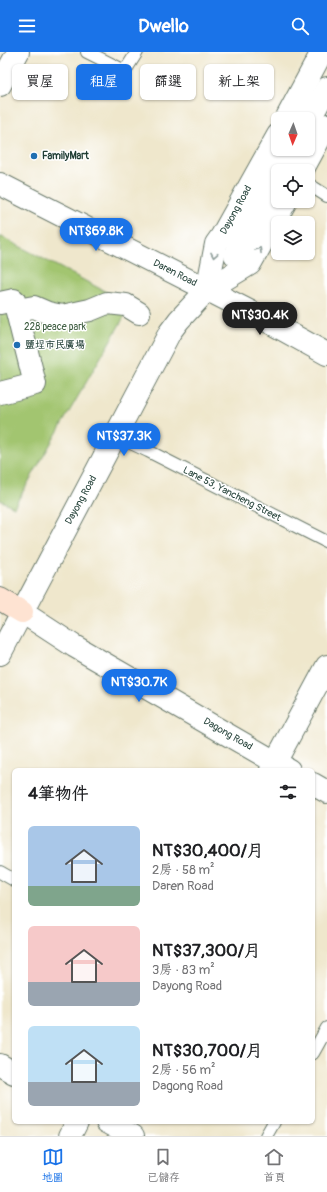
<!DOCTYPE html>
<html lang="zh-TW">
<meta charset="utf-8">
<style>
:root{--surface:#fff;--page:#f6f6f6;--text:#202124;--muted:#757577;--line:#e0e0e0;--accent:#1a73e8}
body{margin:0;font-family:Pangolin,"LXGW WenKai TC",sans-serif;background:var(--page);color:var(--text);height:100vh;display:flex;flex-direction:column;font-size:15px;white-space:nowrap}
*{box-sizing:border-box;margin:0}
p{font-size:13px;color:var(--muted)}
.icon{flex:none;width:22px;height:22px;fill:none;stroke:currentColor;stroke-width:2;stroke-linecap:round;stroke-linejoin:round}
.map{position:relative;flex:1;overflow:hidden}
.panel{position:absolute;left:12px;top:716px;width:303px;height:356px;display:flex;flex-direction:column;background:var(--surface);border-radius:6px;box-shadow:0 1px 3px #0004}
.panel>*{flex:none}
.guide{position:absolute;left:12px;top:12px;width:303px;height:36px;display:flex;gap:8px}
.needle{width:26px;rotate:182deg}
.tools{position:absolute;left:271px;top:60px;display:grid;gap:8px}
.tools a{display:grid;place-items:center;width:44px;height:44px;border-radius:6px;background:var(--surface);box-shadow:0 1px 3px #0004;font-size:20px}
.price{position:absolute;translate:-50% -34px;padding:0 9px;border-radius:14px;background:var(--accent);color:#fff;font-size:13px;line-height:26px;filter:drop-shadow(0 1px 2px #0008)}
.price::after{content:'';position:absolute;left:50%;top:24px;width:12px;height:9px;margin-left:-6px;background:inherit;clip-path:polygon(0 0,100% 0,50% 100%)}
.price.active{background:#222;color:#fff}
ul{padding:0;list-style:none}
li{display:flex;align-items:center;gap:12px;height:100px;padding:0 16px}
li span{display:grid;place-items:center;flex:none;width:112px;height:80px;border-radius:6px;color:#555}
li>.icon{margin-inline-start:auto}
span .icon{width:48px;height:48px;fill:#fffc;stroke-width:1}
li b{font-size:17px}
h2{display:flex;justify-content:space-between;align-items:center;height:48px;padding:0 16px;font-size:17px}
.tag{padding:0 14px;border-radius:6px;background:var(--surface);box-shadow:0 1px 3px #0004;font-size:14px;line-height:36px}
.tag.active{background:var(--accent);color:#fff}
header{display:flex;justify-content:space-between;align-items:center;height:52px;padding:0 16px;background:var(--accent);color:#fff;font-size:18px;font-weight:700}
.dock{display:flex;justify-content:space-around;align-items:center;height:56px;border-top:1px solid var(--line);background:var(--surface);font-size:11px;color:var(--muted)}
.dock a{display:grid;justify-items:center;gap:2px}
.dock .active{color:var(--accent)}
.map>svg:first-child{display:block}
.green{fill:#a2c56f;stroke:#608152}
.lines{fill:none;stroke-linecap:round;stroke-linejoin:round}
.lane-casing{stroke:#687869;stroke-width:14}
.street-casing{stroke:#687869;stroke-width:24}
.secondary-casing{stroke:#687869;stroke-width:24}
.lane{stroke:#fff;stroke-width:12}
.street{stroke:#fff;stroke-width:22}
.secondary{stroke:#fee3d2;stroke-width:22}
.oneway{stroke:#8f9e9a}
.poi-dot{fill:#1f6fb2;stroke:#fff;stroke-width:1.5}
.labels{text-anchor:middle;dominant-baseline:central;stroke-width:3;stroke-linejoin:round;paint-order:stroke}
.poi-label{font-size:10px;font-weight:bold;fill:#1f3d34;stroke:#fff;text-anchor:start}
.street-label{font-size:10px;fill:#1f3d34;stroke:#fff}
.park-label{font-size:10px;fill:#405f43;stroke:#fff}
</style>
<header><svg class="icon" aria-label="menu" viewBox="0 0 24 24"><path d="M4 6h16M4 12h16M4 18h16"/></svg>Dwello<svg class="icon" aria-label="search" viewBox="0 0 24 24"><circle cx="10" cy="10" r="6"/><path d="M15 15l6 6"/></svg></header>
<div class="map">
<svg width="327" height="1084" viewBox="0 0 327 1084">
<rect width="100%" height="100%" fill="#fff"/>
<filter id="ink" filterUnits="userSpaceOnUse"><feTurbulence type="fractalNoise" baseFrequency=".025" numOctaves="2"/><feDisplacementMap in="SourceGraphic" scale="8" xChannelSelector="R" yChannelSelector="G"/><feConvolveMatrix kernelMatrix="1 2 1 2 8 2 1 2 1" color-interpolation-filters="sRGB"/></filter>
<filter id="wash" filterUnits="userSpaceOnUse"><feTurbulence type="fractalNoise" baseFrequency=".012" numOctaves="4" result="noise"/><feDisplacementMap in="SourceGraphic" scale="16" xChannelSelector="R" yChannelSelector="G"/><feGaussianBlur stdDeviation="0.9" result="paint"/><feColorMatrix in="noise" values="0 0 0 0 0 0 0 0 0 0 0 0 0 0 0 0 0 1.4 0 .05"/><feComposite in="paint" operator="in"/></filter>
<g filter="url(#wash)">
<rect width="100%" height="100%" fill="#efe7cc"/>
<polygon class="green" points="0,184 131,253 14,455 0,448"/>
</g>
<g filter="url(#ink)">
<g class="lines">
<defs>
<g id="lane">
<polyline points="87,0 125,19 137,0"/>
<polyline points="308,132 327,144"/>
<polyline points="116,384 148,399 327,490"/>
<polyline points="0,820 14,828"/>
<polyline points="313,1001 327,976"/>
<polyline points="266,1084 274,1070"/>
</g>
<g id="street">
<polyline points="0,33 18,0"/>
<polyline points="286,67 322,0"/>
<polyline points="308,70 327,36"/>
<polyline points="281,119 293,97"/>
<polyline points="302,119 327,73"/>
<polyline points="0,132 249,259 327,302"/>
<polyline points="235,203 278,125"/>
<polyline points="207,238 216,192 221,185 278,83"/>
<polyline points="0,251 14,248 35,332 0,341"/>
<polyline points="17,258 34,255 48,261 62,264 90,258 107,251 126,253 139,261"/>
<polyline points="22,560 74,594 289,718"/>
<polyline points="0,602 170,280 179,268 207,238 250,212 286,149"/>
<polyline points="271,718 327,614"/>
<polyline points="313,732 327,740"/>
<polyline points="0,1013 14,1021"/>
<polyline points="107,1070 133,1084"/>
<polyline points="70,1084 77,1070"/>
</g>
<polyline id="secondary" points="0,547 22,560"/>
</defs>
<use href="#lane" class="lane-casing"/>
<use href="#street" class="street-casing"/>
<use href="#secondary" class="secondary-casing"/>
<use href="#lane" class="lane"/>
<use href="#street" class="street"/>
<use href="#secondary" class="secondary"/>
</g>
<defs><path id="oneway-chevron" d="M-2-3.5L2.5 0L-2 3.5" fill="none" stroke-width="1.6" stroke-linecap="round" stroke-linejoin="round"/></defs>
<g class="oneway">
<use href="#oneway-chevron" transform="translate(259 198) rotate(-61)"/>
<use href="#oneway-chevron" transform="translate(214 203) rotate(101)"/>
</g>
</g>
<g class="poi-dot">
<circle cx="34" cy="104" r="4"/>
<circle cx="17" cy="293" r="4"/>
</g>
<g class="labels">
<g class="poi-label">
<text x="42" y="104">FamilyMart</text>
<text x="25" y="293">鹽埕市民廣場</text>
</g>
<g class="street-label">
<text transform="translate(236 158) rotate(-61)">Dayong Road</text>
<text transform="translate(175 221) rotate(27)">Daren Road</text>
<text transform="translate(232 442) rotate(27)">Lane 53, Yancheng Street</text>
<text transform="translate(81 448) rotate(-61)">Dayong Road</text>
<text transform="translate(228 682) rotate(30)">Dagong Road</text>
</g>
<g class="park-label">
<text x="55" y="275">228 peace park</text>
</g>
</g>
</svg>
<div class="tools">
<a><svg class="needle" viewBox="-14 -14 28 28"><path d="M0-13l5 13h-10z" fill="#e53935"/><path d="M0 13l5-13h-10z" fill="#757577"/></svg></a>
<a><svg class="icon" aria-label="locate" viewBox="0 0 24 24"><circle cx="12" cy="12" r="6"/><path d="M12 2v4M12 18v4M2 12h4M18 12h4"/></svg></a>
<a><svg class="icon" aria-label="layers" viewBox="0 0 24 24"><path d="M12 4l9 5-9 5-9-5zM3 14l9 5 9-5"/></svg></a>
</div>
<b class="price" style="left:96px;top:200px">NT$69.8K</b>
<b class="price active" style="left:260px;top:284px">NT$30.4K</b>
<b class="price" style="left:124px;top:405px">NT$37.3K</b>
<b class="price" style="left:139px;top:651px">NT$30.7K</b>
<div class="guide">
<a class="tag">買屋</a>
<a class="tag active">租屋</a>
<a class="tag">篩選</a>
<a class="tag">新上架</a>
</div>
<section class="panel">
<h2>4筆物件<svg class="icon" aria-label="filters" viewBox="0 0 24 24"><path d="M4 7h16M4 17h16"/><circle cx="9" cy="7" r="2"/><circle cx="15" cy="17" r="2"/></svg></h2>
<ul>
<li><span style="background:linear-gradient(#a9c7e8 75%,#7fa58c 0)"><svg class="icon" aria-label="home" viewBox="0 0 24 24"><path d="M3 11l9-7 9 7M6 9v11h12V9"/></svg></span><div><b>NT$30,400/月</b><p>2房 · 58 m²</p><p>Daren Road</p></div></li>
<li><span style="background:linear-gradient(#f6c9c9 70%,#9aa5b1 0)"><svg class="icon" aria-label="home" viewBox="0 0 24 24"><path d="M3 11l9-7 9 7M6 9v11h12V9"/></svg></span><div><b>NT$37,300/月</b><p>3房 · 83 m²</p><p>Dayong Road</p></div></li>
<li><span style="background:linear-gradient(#bfe0f5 70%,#9aa5b1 0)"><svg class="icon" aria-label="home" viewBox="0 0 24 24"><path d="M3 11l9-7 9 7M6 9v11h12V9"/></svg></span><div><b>NT$30,700/月</b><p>2房 · 56 m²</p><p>Dagong Road</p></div></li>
</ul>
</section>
</div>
<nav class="dock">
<a class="active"><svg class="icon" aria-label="map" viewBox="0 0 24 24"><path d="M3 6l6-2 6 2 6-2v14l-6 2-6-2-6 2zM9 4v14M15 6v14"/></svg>地圖</a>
<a><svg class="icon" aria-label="saved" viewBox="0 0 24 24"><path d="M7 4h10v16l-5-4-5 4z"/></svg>已儲存</a>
<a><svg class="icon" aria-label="home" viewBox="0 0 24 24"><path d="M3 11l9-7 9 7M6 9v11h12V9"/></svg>首頁</a>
</nav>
